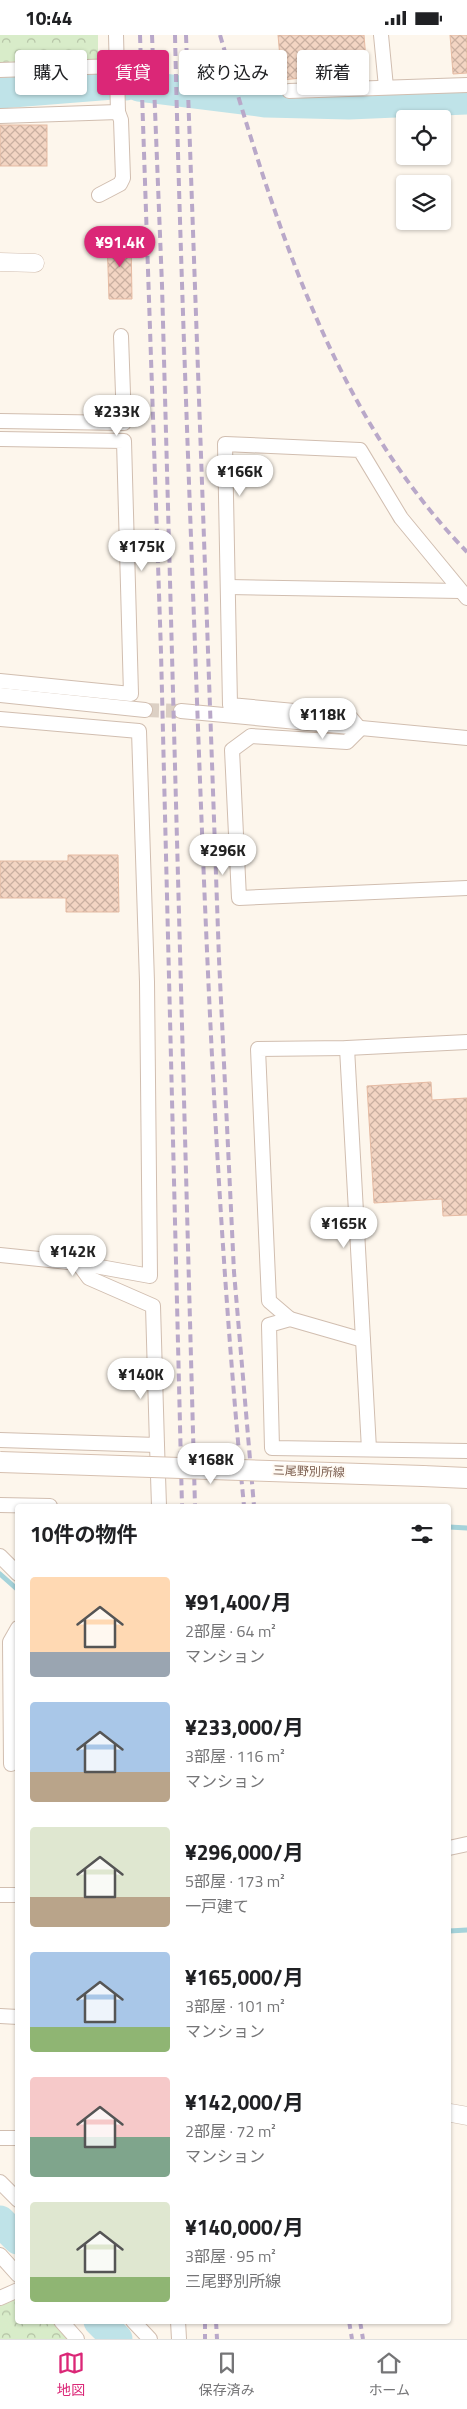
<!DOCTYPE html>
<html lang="ja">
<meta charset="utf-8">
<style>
:root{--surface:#fff;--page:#f6f6f6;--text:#202124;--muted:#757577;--line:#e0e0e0;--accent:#db2777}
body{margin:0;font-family:"Titillium Web","Noto Sans JP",sans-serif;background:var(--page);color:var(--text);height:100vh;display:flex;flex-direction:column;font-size:19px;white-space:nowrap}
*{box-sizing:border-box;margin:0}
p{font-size:16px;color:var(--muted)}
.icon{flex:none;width:28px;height:28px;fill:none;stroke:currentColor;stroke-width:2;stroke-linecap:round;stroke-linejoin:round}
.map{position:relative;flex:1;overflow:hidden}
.sheet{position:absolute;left:15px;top:1469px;width:436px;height:820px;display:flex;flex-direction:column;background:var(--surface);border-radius:5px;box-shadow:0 1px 4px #0004}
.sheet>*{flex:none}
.hud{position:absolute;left:15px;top:15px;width:438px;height:45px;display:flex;gap:10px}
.fabs{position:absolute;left:396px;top:75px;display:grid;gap:10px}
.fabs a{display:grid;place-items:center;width:55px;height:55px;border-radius:5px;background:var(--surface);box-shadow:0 1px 4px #0004;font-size:25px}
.price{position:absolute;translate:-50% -42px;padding:0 11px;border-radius:18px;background:#fff;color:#222;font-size:16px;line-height:32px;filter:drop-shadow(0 1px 2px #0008)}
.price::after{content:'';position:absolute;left:50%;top:30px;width:15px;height:11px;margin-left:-8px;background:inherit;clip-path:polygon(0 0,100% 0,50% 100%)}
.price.current{background:var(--accent);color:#fff}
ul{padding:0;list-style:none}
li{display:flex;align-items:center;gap:15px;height:125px;padding:0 15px}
li span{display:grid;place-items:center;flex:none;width:140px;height:100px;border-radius:5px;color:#555}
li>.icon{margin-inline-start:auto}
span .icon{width:60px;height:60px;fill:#fffc;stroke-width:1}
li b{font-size:21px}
h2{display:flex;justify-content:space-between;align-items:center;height:60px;padding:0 15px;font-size:21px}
.chip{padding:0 18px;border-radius:5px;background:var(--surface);box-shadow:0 1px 4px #0004;font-size:18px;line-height:45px}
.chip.current{background:var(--accent);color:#fff}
.status{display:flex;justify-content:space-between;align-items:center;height:35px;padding:0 25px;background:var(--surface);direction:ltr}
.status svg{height:14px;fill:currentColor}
.menu{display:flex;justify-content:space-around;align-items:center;height:70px;border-top:1px solid var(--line);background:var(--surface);font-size:14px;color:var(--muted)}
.menu a{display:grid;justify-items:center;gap:2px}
.menu .current{color:var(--accent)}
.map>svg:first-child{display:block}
.park{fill:url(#park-crowns)}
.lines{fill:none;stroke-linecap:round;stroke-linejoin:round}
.stream{stroke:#a5d3da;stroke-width:5}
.river{stroke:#bfe3e8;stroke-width:31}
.building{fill:url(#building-cross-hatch);stroke:#e6bba3}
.minor-tunnel{stroke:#dcd0c4;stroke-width:14;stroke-dasharray:14 7;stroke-linecap:butt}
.minor-casing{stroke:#d1beb0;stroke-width:16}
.tertiary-casing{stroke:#d1beb0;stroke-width:19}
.secondary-casing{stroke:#d6c0b0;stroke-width:22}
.minor{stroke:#fff;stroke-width:14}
.tertiary{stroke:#fff;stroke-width:18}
.secondary{stroke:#fff;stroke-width:20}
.rail{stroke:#b9a8c9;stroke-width:4;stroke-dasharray:8 5;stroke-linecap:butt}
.secondary-bridge-casing{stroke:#d6c0b0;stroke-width:22;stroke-linecap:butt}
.secondary-bridge{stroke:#fff;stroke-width:20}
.labels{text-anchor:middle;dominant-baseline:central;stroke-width:4;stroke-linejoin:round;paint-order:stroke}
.street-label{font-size:12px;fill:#7a5c4d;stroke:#fffaf3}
</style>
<div class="status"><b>10:44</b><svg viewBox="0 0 49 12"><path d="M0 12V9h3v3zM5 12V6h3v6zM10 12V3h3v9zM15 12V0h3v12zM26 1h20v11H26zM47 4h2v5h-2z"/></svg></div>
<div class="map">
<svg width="467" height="2304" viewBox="0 0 467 2304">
<defs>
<pattern id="park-crowns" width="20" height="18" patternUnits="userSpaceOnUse" patternTransform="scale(1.25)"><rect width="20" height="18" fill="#d8ecc9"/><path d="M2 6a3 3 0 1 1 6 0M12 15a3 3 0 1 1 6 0" fill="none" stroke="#b4c2a5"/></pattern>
<pattern id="building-cross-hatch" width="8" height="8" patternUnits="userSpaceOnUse" patternTransform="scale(1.25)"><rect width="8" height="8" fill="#f3d5c3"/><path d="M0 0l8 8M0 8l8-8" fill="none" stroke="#cab0a1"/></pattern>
</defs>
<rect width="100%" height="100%" fill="#fdf6ec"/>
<g class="park">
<polygon points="0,0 98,0 98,25 0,27"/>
<polygon points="17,2256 18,2286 61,2286 77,2304 0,2304 0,2265"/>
</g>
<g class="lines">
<g class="stream">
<polyline points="449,1492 467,1493"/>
<polyline points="0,1539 18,1555"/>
<polyline points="449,1896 467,1895"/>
</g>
<g class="river">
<polyline points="139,51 266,67 349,69 467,64"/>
<polyline points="0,58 113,49 126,50"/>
<polyline points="0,2186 18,2204"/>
<polyline points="99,2286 117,2304"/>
</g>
</g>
<g class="building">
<polygon points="278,0 364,0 367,37 363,43 331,40 282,45"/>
<polygon points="450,0 467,0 467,38 453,39"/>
<rect x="0" y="90" width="47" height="41"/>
<polygon points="131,202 132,264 109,264 107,203"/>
<polygon points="68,820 118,820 119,877 66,877 66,863 0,863 0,826 68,826"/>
<polygon points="431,1047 432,1065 467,1063 467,1180 443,1181 442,1164 374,1168 367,1051"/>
</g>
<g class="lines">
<polyline class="minor-tunnel" points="145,675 181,676"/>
<defs>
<g id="minor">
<polyline points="116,0 118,77"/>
<polyline points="381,0 386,52"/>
<polyline points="0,35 116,31"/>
<polyline points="289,56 467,50"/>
<polyline points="0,81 118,77 121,85 123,143 120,149 99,160"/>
<polyline points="0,386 124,388 121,301"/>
<polyline points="0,404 124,406 131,659 0,646"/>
<polyline points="228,552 460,556"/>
<polyline points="467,563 401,483 360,415 225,409 230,670 349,681 360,694 347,707 251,701 232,715 239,863 467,853"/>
<polyline points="0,660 145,675"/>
<polyline points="181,676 467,703"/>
<polyline points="0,684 139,696 147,947 150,1241 78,1228 0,1220"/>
<polyline points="347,1013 369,1414"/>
<polyline points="290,1284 269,1266 258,1014 347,1013 467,1007"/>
<polyline points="363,1305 290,1284 269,1290 272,1413 467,1416"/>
<polyline points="0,1405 157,1410 153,1271 89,1243 78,1228"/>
<polyline points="157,1410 159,1471"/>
<polyline points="0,1470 50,1471"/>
<polyline points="0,1521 18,1539"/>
<polyline points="11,1729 10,1607 18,1593"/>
<polyline points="449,1813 467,1809"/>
<polyline points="0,1860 18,1860"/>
<polyline points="0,1981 18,1982"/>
<polyline points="0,2103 18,2103"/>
<polyline points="0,2147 18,2165"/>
<polyline points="0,2220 18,2240"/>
<polyline points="0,2263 18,2255"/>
<polyline points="61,2286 77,2304"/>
<polyline points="133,2286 150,2304"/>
<polyline points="178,2286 179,2304"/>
</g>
<g id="tertiary">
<polyline points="0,227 35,228"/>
<polyline points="451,2078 467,2081"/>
</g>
<polyline id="secondary" points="423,1441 467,1443"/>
</defs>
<use href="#minor" class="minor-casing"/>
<use href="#tertiary" class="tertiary-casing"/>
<use href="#secondary" class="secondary-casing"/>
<use href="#minor" class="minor"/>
<use href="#tertiary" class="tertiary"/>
<use href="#secondary" class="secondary"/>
<g class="rail">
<polyline points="140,0 161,617 182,1471"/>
<polyline points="152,0 162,250 195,1471"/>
<path d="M175,0c5,222 14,444 22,666 10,269 21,537 47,805"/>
<polyline points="186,0 219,924 234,1237 254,1471"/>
<path d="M220,0c54,183 111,377 247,517"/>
<polyline points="205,2286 205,2304"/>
<polyline points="216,2286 217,2304"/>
<polyline points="349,2286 352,2304"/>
<polyline points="360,2286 363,2304"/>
</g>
<defs>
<polyline id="secondary-bridge" points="0,1427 423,1441"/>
</defs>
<use href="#secondary-bridge" class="secondary-bridge-casing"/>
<use href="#secondary-bridge" class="secondary-bridge"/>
</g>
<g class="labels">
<g class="street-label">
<text transform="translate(309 1436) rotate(2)">三尾野別所線</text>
</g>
</g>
</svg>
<div class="fabs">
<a><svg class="icon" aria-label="locate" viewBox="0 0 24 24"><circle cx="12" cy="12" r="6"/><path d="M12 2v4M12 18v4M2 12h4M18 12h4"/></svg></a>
<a><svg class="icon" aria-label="layers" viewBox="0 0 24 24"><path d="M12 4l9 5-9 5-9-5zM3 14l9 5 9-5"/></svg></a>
</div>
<b class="price current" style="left:120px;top:233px">¥91.4K</b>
<b class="price" style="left:117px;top:402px">¥233K</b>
<b class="price" style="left:240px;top:462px">¥166K</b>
<b class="price" style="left:142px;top:537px">¥175K</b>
<b class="price" style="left:323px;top:705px">¥118K</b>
<b class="price" style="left:223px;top:841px">¥296K</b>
<b class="price" style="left:344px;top:1214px">¥165K</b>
<b class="price" style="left:73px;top:1242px">¥142K</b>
<b class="price" style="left:141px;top:1365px">¥140K</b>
<b class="price" style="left:211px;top:1450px">¥168K</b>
<div class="hud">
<a class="chip">購入</a>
<a class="chip current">賃貸</a>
<a class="chip">絞り込み</a>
<a class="chip">新着</a>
</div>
<section class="sheet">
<h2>10件の物件<svg class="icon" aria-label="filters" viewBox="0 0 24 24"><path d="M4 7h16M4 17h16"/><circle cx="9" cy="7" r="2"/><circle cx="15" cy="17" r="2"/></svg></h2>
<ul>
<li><span style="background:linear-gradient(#ffd9b3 75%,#9aa5b1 0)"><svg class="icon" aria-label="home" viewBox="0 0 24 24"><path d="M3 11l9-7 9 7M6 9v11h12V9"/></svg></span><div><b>¥91,400/月</b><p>2部屋 · 64 m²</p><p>マンション</p></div></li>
<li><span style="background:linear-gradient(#a9c7e8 70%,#b9a48a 0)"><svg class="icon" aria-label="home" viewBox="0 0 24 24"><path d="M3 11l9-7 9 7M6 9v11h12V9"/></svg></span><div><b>¥233,000/月</b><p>3部屋 · 116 m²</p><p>マンション</p></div></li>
<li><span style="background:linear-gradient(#dfe7d0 70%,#b9a48a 0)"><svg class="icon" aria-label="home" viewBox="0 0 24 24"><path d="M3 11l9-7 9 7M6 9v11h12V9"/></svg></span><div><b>¥296,000/月</b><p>5部屋 · 173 m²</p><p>一戸建て</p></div></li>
<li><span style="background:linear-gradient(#a9c7e8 75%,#8fb573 0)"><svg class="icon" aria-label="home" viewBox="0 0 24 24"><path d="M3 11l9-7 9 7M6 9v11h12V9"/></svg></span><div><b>¥165,000/月</b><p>3部屋 · 101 m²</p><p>マンション</p></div></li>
<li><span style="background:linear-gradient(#f6c9c9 60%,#7fa58c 0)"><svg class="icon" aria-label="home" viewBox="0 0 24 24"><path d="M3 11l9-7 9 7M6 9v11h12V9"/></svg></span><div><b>¥142,000/月</b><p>2部屋 · 72 m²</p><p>マンション</p></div></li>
<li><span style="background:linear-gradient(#dfe7d0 75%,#8fb573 0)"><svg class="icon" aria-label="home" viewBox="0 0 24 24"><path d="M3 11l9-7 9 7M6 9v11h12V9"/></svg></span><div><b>¥140,000/月</b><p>3部屋 · 95 m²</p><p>三尾野別所線</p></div></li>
</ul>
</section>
</div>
<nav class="menu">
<a class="current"><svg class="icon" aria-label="map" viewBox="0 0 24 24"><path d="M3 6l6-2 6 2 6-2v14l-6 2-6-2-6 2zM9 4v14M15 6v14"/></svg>地図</a>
<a><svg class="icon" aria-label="saved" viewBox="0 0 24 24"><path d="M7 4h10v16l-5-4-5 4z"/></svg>保存済み</a>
<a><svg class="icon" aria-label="home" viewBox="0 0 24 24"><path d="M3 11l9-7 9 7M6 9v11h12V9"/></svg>ホーム</a>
</nav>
